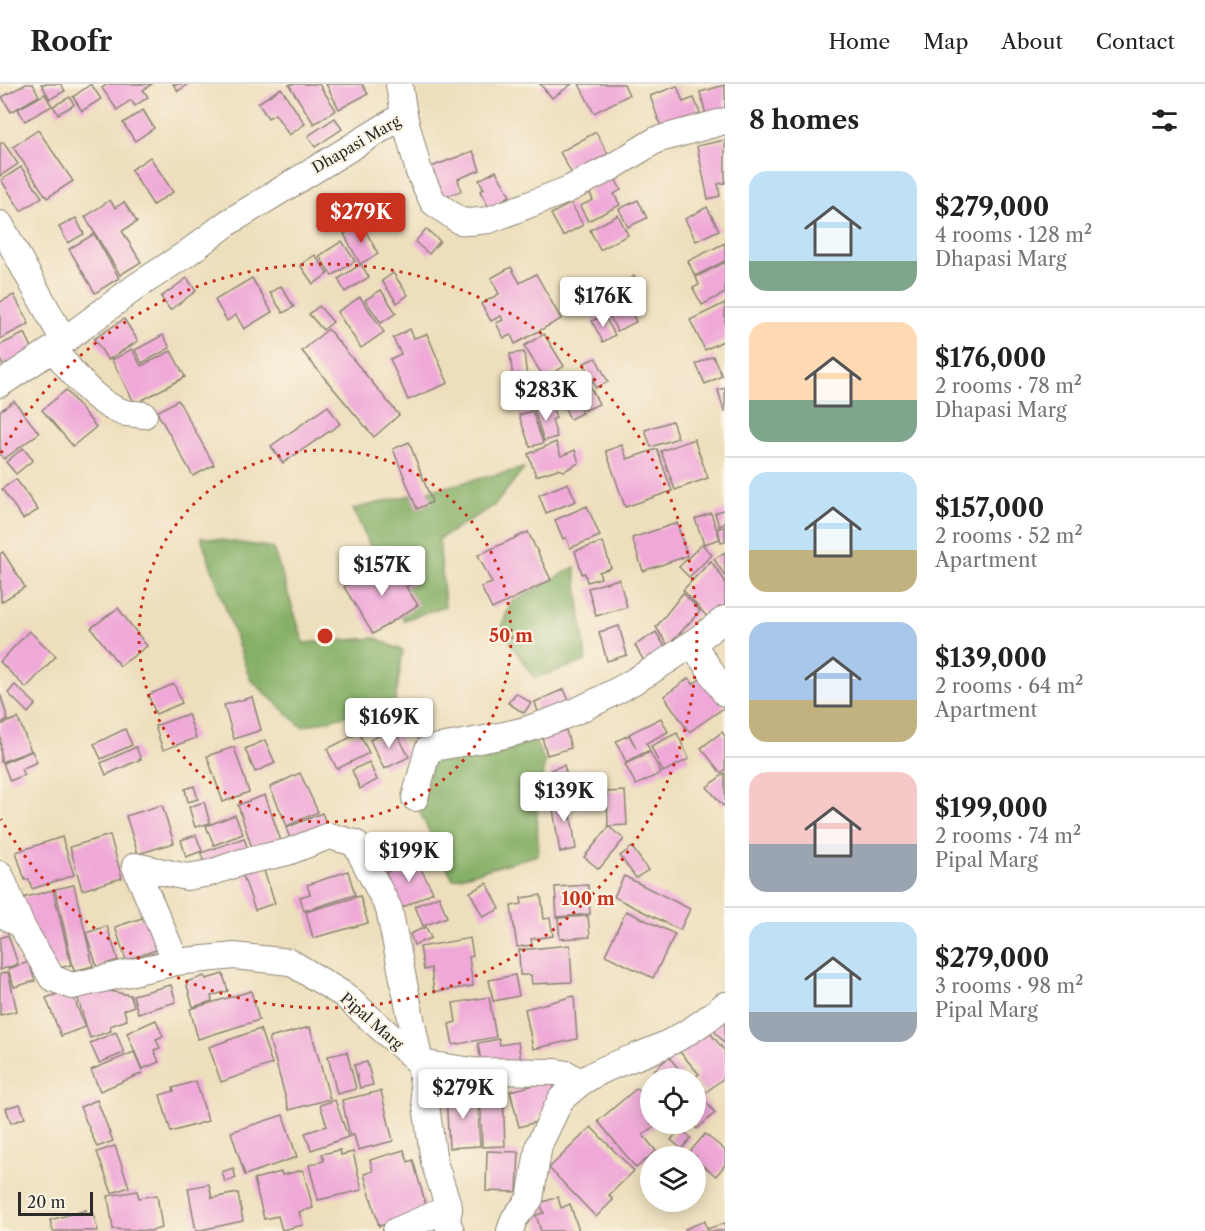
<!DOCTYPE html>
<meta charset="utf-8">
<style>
:root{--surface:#fff;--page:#f6f6f6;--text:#222;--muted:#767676;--line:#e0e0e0;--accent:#c8321e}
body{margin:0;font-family:"Libre Caslon Text",serif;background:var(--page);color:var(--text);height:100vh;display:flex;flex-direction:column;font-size:22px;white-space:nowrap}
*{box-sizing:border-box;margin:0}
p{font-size:20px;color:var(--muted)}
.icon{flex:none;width:33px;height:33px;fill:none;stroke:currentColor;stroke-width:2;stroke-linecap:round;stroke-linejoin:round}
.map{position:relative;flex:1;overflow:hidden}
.drawer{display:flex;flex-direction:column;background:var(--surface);width:480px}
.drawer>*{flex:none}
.buttons{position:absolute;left:640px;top:984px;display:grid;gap:12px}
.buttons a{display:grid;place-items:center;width:66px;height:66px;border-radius:50%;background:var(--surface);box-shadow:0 3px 15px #0003;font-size:30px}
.scale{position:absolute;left:18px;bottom:15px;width:75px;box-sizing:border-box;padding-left:6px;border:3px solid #2b2b2b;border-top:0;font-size:16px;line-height:21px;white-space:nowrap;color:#2b2b2b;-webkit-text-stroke:4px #fcf5e5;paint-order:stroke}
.price{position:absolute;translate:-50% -51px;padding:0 14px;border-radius:6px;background:#fff;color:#222;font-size:20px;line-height:39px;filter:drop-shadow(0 2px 3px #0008)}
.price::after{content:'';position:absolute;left:50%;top:36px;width:18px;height:14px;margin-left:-9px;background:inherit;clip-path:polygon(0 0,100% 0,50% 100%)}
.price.selected{background:var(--accent);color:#fff}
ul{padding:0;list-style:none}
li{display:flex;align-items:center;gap:18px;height:150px;padding:0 24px}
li+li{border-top:2px solid var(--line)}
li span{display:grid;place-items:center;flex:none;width:168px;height:120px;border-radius:18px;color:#555}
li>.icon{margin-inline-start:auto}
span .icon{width:72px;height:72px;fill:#fffc;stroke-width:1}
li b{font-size:26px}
h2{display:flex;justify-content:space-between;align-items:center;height:72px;padding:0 24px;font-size:26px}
header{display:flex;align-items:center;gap:36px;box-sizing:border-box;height:84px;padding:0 30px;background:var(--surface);border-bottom:2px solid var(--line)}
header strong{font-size:28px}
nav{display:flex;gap:33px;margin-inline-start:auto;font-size:21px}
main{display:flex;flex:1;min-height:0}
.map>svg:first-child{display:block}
.forest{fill:#86b067;stroke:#586e49;stroke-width:1.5}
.building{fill:#efa8d8}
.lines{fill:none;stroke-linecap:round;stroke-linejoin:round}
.street-casing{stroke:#8c8474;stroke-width:28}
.street{stroke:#fff;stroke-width:26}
.ring{fill:none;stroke:#c8321e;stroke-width:3;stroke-dasharray:3 6}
.labels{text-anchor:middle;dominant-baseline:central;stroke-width:4.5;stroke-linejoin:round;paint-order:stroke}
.street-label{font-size:15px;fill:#2b2b2b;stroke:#fcf5e5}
.centre{fill:#c8321e;stroke:#fcf5e5;stroke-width:3}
.ring-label{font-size:18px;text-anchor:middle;font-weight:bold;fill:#c8321e;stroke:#fcf5e5;stroke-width:4.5;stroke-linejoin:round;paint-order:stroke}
</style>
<header>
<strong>Roofr</strong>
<nav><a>Home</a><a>Map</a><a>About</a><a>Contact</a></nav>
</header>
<main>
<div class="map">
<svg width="725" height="1147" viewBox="0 0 725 1147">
<rect width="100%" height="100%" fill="#fcf5e5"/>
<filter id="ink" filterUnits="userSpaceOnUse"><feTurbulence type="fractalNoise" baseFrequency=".0167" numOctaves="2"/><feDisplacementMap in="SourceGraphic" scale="12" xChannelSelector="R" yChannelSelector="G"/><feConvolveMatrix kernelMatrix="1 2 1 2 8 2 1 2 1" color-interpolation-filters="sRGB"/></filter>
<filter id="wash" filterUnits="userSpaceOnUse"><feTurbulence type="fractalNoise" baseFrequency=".008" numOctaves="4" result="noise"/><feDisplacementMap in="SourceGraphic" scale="24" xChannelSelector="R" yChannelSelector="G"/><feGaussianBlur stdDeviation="1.35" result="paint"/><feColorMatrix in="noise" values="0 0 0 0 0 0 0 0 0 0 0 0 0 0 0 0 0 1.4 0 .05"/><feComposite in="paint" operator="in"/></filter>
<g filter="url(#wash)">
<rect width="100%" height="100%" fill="#eddebc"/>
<g class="forest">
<polygon points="524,384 495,421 439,455 445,522 404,536 353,425"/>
<polygon points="201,453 273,464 304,559 376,554 403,567 395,619 302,643 250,595"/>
<polygon points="575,483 586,577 535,594 500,546 511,519"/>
<polygon points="437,656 534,656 545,677 537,721 538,771 453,795 420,729"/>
</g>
<g id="blocks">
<g class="building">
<polygon points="26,0 33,0 39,12 11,28 2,13"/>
<polygon points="41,0 61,0 65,7 50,15"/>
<polygon points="91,0 101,15 82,27 73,13"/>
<polygon points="108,0 152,0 143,6 148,13 135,22 131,16 117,26 102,4"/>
<polygon points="173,0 188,0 178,7"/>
<polygon points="291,0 319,0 336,26 314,40 289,1"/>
<polygon points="326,0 362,0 368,10 339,25"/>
<polygon points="540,0 572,0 552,14"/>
<polygon points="579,0 624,0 629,11 594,29"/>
<polygon points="725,1 725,30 707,35 700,8"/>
<polygon points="677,2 683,18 694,14 702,34 663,48 650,12"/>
<polygon points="281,4 305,40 289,51 275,30 268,34 258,19"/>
<polygon points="45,10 52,22 25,37 18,25"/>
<polygon points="70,13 74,21 58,30 53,22"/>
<polygon points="143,26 154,44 135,57 123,39"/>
<polygon points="335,34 342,45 315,63 308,52"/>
<polygon points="38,46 73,97 47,114 13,63"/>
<polygon points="596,48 608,70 572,90 560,68"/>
<polygon points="725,56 725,99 718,100 720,112 708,115 697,62"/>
<polygon points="3,58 18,80 0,92 0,60"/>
<polygon points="473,67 480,86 458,95 461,107 441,114 431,83"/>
<polygon points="150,73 173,108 153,121 131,86"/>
<polygon points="21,83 42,113 21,127 1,96"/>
<polygon points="496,87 510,112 489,124 480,107 484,105 479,96"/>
<polygon points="614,92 621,106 614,110 620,121 588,137 580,122 593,116 588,105"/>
<polygon points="110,116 115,124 124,118 137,138 122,147 141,178 120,191 85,133"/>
<polygon points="638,116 647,134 628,143 619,125"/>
<polygon points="571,119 583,141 563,152 551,130"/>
<polygon points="707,123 719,146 696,157 685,135"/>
<polygon points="618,131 628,151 600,166 590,146"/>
<polygon points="76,134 84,150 68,159 59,143"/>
<polygon points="362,140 378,170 360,180 344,150"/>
<polygon points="426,145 440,157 429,170 415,158"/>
<polygon points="94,150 119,194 95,209 69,165"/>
<polygon points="342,157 355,177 332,192 319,172"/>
<polygon points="725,159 725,177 695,192 688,177"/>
<polygon points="315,171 328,190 313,200 300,181"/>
<polygon points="725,178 725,209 702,221 693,204 699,201 696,193"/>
<polygon points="361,180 369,193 345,208 338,195"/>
<polygon points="511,183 520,199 536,190 561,235 515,260 511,251 504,254 496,239 503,236 501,232 491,237 481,220 499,210 491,194"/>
<polygon points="393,189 408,211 397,219 382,197"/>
<polygon points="634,192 639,200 624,211 619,204"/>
<polygon points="187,194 196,207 170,226 161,213"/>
<polygon points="252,194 272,228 244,245 236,231 227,237 215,216"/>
<polygon points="281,202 294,223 283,229 270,209"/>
<polygon points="381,206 396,229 381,239 365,216"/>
<polygon points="14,211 29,240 0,255 0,218"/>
<polygon points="360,213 384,248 361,264 337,228"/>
<polygon points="625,215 636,238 617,247 606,224"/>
<polygon points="725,219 725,256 705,266 690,236"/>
<polygon points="319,222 333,238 323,246 309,230"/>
<polygon points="604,231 615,251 603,258 592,237"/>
<polygon points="124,235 138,257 108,276 94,255"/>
<polygon points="328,245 399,331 374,353 302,267"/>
<polygon points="410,245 414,254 427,250 448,299 408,316 390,275 401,270 393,254"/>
<polygon points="25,249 34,268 3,282 0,275 0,261"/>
<polygon points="544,250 564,282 545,295 524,262"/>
<polygon points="163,251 170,264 142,279 135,266"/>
<polygon points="132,265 141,282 171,267 185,293 135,320 112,276"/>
<polygon points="524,268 527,293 513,295 510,270"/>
<polygon points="713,272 722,292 705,300 696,280"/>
<polygon points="596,274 608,298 596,304 584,279"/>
<polygon points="585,291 590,303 573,311 582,329 570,335 556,305"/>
<polygon points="591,304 599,320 584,327 576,311"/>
<polygon points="725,304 725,327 724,327 718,306"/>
<polygon points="66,306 96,343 73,362 42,326"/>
<polygon points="178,316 214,381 193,392 157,328"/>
<polygon points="14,317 39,349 4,375 0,370 0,327"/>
<polygon points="328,322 340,340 283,379 271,362"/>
<polygon points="547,322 548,325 553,324 556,334 552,336 557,353 544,357 534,326"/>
<polygon points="532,327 543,359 530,363 519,331"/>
<polygon points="672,337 678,354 651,363 645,346"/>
<polygon points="694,355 708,394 675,406 661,367"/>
<polygon points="409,358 432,418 417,425 393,365"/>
<polygon points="556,358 561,372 575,366 579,379 564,387 558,385 536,392 528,370"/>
<polygon points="622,361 627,375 657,365 672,407 625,423 606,367"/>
<polygon points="23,364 33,376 16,390 6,378"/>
<polygon points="16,395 38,426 23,435 2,405"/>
<polygon points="568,399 576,417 546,429 539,411"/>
<polygon points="587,422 600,452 570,464 566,453 563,455 555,436"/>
<polygon points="725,425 725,440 719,442 715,429"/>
<polygon points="711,429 720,455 704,460 695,435"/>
<polygon points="677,439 687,472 643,487 632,454"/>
<polygon points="725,443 725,458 721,459 718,444"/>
<polygon points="528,448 551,496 492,525 481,503 492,499 478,471"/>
<polygon points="603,458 611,484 599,488 601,494 587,498 585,489 582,490 575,467"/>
<polygon points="702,460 712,471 689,493 679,483"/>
<polygon points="3,468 25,503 1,518 0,470"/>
<polygon points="725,468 725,492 714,475"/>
<polygon points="711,477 725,497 725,526 711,537 683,506"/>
<polygon points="400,478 413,499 406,503 418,521 373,550 344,503 368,487 373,495"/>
<polygon points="619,495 627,523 596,532 588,504"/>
<polygon points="683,509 700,527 668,562 656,543"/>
<polygon points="118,524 147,562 120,582 91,544"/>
<polygon points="619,542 627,571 607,577 599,548"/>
<polygon points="29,547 56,572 26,604 0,578"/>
<polygon points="656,548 668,568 646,581 635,561"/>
<polygon points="703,593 725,623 689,648 664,612 689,594 693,600"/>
<polygon points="174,600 182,619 156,630 148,611"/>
<polygon points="15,601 36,620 28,629 8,609"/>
<polygon points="564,605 571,622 540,635 535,618"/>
<polygon points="0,609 8,636 0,639"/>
<polygon points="516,609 531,619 524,629 508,619"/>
<polygon points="252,613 261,646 234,655 224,621"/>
<polygon points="188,630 196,654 163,666 155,642"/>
<polygon points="18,634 31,667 1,678 0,641"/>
<polygon points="661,634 668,648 646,659 650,666 626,678 616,657 629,651 636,664 629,650"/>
<polygon points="394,644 409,673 384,685 370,656"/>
<polygon points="125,645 132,661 101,675 94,660"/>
<polygon points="566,646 571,664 547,671 542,653"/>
<polygon points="722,648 725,652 725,686 721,689 701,664"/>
<polygon points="359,649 369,669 337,685 327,665"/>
<polygon points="677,649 689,675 663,688 651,662"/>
<polygon points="265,656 275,679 255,688 245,665"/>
<polygon points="136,663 141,675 106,691 101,679"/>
<polygon points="234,663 249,708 223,718 207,672"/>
<polygon points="32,667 37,678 21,685 24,691 10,697 3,679"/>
<polygon points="650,668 661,689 636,701 625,680"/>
<polygon points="369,678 377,696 360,705 352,686"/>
<polygon points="564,681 569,700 555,704 550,686"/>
<polygon points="300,689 318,728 287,742 270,703"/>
<polygon points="725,689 725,720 723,722 707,703"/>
<polygon points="194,702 198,715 188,718 185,705"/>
<polygon points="625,707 627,741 608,742 607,708"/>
<polygon points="265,711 282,760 254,770 238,721"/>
<polygon points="568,711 576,765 560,768 551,713"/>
<polygon points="204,718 210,739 195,743 189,723"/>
<polygon points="162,721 174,759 138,770 126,732"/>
<polygon points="322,729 328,744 292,759 286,744"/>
<polygon points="235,731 243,750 214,761 206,742"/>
<polygon points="609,743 624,755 599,785 584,773"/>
<polygon points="110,751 122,794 82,806 70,763"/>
<polygon points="196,751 202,767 186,773 181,756"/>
<polygon points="62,753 74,791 32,805 29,795 25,796 16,768"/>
<polygon points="244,754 250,772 207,787 201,769"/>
<polygon points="632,763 648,786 636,794 620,772"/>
<polygon points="415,774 433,808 402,824 385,789"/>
<polygon points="260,775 275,819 255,826 240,783"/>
<polygon points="348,787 355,811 304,827 300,813 310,810 307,801"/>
<polygon points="624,792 690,825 680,846 614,813"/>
<polygon points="487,799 500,825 483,833 470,808"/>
<polygon points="74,801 93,882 74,887 55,805"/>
<polygon points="588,801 590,830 557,833 555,803"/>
<polygon points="53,806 71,881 49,886 22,814"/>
<polygon points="541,811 544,835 550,834 553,852 531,855 532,861 517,863 511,822 522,820 521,814"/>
<polygon points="360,812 368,839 313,854 306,828"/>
<polygon points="439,812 447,833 423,842 415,822"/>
<polygon points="626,827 675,850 653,894 605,871"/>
<polygon points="154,830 165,863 126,876 115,843"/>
<polygon points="588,832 590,853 560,855 558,834"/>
<polygon points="107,842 118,876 97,883 86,849"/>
<polygon points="426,843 431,854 414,861 410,850"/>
<polygon points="8,851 18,880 0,886 0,854"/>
<polygon points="470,854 473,872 469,873 473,902 434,908 431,884 424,886 420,863"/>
<polygon points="570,861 572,898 532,900 531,891 520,891 519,866"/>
<polygon points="29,878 35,897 14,903 8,885"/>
<polygon points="8,888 17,927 0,931 0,890"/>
<polygon points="223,890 228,907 211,912 212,917 193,923 186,898 205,892 206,895"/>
<polygon points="515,891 519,912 493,917 489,896"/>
<polygon points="171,901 176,918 138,929 133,911"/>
<polygon points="103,906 130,911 134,922 124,926 127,936 110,942 111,947 90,954 76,909"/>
<polygon points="65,907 72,909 85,943 61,952 46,914"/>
<polygon points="251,907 259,936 198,955 190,925"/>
<polygon points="574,912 577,955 533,965 525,925"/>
<polygon points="489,913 496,953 453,961 449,940 456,938 453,919"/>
<polygon points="725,931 725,960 711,943"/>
<polygon points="156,936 163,952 156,955 160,964 154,966 159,978 142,985 127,949"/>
<polygon points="310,943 330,1015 289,1026 269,954"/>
<polygon points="706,944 725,967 725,993 705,1009 696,998 696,994 694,994 699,990 679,967"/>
<polygon points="260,945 272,980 221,998 209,963"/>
<polygon points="116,948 124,969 99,979 90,959"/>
<polygon points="499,955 500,961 518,958 521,977 482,984 478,959"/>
<polygon points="134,968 143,989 100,1007 91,986"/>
<polygon points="347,968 356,1005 337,1010 328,972"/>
<polygon points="669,973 682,989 676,994 659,994 653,987"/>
<polygon points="367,978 373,1001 360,1004 354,981"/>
<polygon points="555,996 553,1011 536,1038 519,1043 510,1007"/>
<polygon points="196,997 208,1037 171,1048 160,1011 174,1007 173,1004"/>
<polygon points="637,1004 649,1017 642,1023 651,1033 651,1040 657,1040 643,1051 656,1067 636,1084 598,1037"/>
<polygon points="696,1006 715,1029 697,1045 692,1040 696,1040"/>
<polygon points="381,1007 393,1057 358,1066 354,1051 350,1052 342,1016"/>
<polygon points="480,1007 503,1007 505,1062 482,1063"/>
<polygon points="477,1008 480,1062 449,1064 446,1010"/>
<polygon points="97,1016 113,1057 97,1063 80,1023"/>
<polygon points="335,1016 348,1053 311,1066 305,1049 327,1042 320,1021"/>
<polygon points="20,1020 25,1034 11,1039 6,1024"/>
<polygon points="283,1031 297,1073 245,1091 231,1048"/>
<polygon points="591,1043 634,1087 609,1111 613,1116 596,1133 549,1084"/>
<polygon points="680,1045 691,1054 682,1065 671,1056"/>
<polygon points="705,1050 725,1066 725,1081 716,1092 696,1076 696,1072 688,1070"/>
<polygon points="115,1062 129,1103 112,1109 97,1068"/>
<polygon points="340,1066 341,1071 353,1068 362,1106 318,1116 309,1081 324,1077 322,1070"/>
<polygon points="404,1066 408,1078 413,1076 428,1129 379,1142 364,1090 373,1087 370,1076"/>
<polygon points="487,1067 519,1068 517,1108 486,1107"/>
<polygon points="233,1084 236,1094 225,1098 222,1088"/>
<polygon points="303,1086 313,1124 299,1128 303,1141 282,1146 278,1132 264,1135 254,1095 281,1088 282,1091"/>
<polygon points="209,1100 212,1114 238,1109 243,1137 196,1147 188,1104"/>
<polygon points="137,1107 139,1114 157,1111 162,1144 150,1147 113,1145 108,1112"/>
<polygon points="558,1113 561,1124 570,1120 579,1147 541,1147 536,1131 544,1129 540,1119"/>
<polygon points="86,1126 87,1131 93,1129 98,1147 53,1147 50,1136"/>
<polygon points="705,1137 707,1145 725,1139 725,1147 686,1147 685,1145"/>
</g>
</g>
</g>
<g filter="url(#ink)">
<use href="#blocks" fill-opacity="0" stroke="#8c8474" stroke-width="1.5"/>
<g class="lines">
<defs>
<g id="street">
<polyline points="399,0 404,31"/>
<polyline points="0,140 64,257"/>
<path d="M53,265c20,23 41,55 72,64 6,1 13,1 19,2"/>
<polyline points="0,300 53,265 137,202 186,170 229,138 404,31 419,88 433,118 460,137 470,138 489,136 567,106 612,83 656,56 725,37"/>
<polyline points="692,559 725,609"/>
<path d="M415,714l13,-49c32,-6 73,-11 103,-21 71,-22 136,-64 194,-109"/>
<polyline points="0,790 21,841"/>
<path d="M0,829l21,12 31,53 20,8 104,-24 58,-6 56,6 54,33 76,68 53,8 83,1 11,2 13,9c26,-18 54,-24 82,-37 22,-10 44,-25 63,-41"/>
<polyline points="176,878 135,782 187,793 210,789 242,778 288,768 329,752 355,759 389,825 420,979 434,1078 449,1124 447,1138 451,1147"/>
<polyline points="396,1147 449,1124"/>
<polyline points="510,1147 514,1135 530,1115 539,1061 561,1015 580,999"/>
</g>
</defs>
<use href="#street" class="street-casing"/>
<use href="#street" class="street"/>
</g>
</g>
<g class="ring">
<circle cx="325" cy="552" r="186"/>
<path d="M1 369A372 372 0 1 1 1 735"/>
</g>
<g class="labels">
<g class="street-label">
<text transform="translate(356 60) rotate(-30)">Dhapasi Marg</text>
<text transform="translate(372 937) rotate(41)">Pipal Marg</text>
</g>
</g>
<circle cx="325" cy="552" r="9" class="centre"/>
<g class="ring-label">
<text x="511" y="558">50 m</text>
<text x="588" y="821">100 m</text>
</g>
</svg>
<div class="buttons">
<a><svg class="icon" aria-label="locate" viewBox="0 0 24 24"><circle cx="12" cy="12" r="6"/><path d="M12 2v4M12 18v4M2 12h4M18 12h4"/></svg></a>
<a><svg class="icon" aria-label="layers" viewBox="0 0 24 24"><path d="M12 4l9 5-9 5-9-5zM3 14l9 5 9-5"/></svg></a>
</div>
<div class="scale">20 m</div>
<b class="price selected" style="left:361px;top:160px">$279K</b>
<b class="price" style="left:603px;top:244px">$176K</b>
<b class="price" style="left:546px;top:338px">$283K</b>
<b class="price" style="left:382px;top:513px">$157K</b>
<b class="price" style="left:389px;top:665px">$169K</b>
<b class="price" style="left:564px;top:739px">$139K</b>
<b class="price" style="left:409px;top:799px">$199K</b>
<b class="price" style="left:463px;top:1036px">$279K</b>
</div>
<section class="drawer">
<h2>8 homes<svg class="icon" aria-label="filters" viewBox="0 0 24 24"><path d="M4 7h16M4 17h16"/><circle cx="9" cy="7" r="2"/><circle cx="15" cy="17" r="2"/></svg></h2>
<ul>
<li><span style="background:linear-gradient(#bfe0f5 75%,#7fa58c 0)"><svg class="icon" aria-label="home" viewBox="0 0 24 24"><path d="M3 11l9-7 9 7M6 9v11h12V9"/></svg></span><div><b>$279,000</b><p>4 rooms · 128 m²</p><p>Dhapasi Marg</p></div></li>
<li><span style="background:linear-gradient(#ffd9b3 65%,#7fa58c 0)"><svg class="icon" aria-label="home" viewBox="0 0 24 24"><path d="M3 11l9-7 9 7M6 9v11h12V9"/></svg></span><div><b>$176,000</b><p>2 rooms · 78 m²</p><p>Dhapasi Marg</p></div></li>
<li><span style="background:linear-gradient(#bfe0f5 65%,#c2b280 0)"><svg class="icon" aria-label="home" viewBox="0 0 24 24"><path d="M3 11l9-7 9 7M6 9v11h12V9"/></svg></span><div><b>$157,000</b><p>2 rooms · 52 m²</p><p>Apartment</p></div></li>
<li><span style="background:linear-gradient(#a9c7e8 65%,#c2b280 0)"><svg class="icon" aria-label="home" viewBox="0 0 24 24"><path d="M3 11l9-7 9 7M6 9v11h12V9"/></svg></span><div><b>$139,000</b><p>2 rooms · 64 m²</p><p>Apartment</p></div></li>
<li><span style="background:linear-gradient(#f6c9c9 60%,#9aa5b1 0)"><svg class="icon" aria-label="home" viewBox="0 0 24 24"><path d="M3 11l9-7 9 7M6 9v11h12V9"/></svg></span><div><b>$199,000</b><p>2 rooms · 74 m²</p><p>Pipal Marg</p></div></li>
<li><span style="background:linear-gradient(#bfe0f5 75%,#9aa5b1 0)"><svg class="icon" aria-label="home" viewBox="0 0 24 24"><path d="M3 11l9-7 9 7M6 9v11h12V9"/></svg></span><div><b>$279,000</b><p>3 rooms · 98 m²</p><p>Pipal Marg</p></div></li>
</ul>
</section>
</main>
